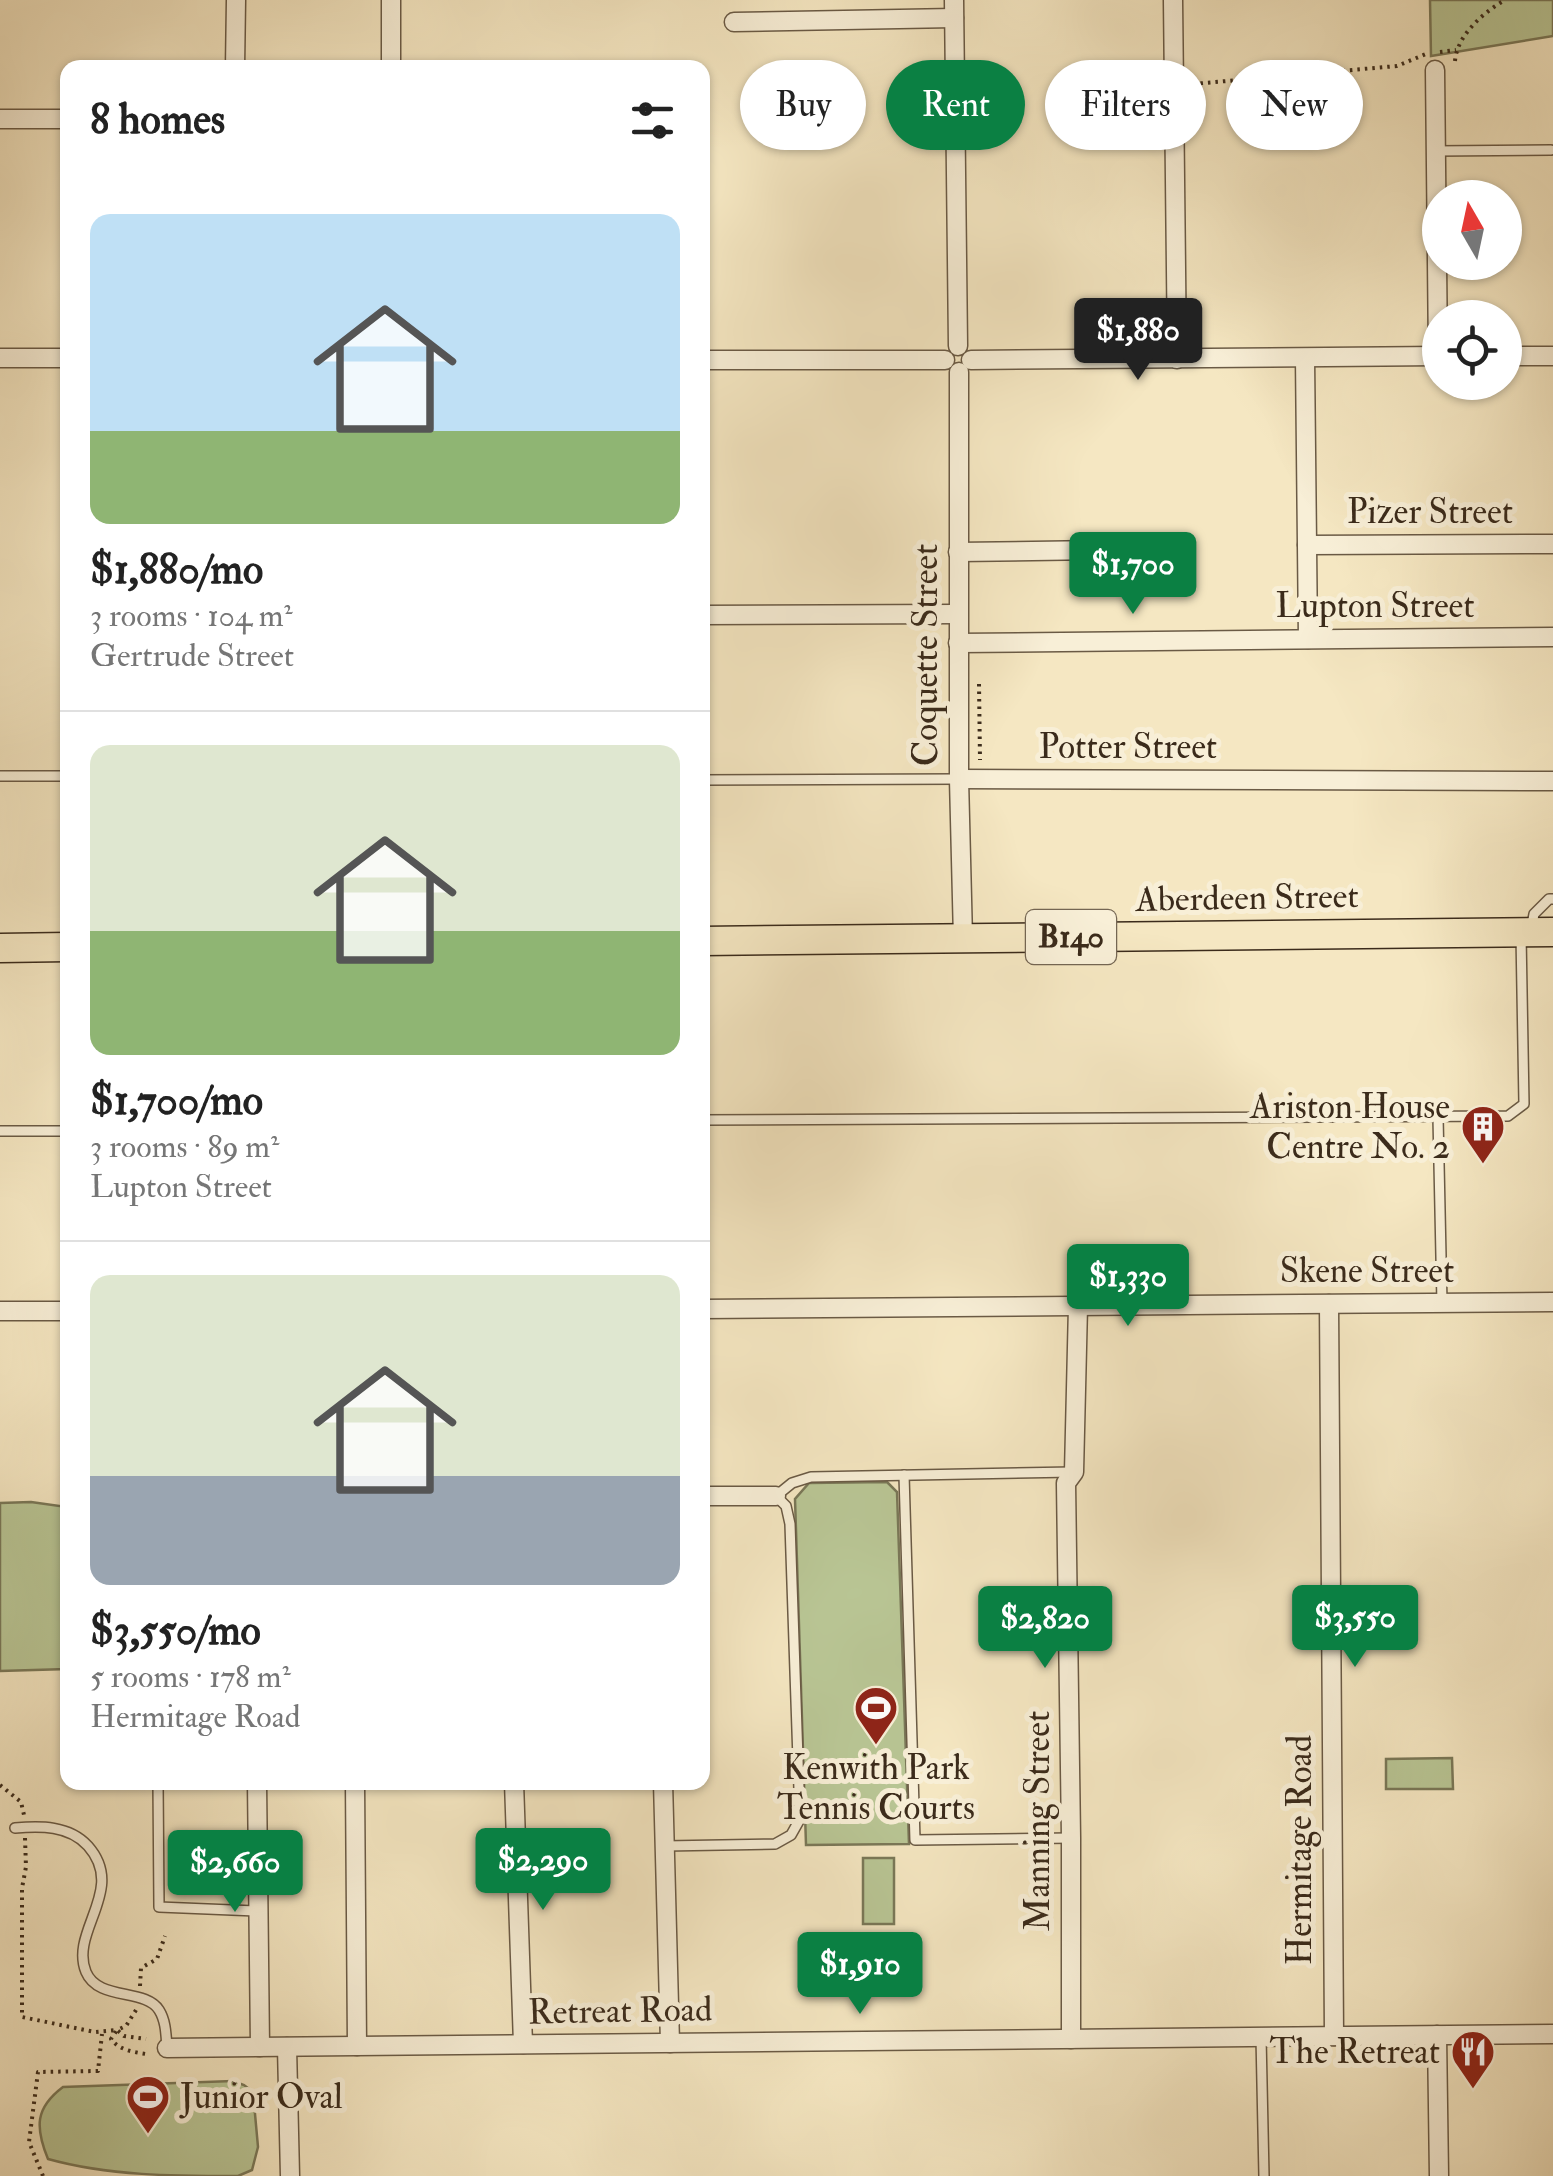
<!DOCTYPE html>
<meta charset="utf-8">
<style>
:root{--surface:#fff;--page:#f2f2f2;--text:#222;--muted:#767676;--line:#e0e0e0;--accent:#0b8043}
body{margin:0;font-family:"IM FELL Double Pica",serif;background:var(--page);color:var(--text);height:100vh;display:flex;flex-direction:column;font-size:38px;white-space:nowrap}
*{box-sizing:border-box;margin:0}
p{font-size:32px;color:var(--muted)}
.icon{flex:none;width:55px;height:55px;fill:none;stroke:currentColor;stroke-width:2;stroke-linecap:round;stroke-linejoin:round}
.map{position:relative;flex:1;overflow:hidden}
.side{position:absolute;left:60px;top:60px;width:650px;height:1730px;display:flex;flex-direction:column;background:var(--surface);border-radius:20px;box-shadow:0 2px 8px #0004}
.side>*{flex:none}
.guide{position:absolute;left:740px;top:60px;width:662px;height:90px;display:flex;gap:20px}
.needle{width:65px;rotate:351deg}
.controls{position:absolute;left:1422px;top:180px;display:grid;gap:20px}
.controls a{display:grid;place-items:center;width:100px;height:100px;border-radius:50%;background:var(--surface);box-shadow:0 2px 8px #0004;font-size:50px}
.price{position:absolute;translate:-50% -85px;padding:0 22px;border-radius:10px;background:var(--accent);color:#fff;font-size:32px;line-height:65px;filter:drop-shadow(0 2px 5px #0008)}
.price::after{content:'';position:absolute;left:50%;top:60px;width:30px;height:22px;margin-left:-15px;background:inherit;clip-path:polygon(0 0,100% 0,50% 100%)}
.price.active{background:#222;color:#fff}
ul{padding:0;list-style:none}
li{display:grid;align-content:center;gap:20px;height:530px;padding:0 30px}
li+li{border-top:2px solid var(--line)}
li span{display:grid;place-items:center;height:310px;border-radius:20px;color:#555}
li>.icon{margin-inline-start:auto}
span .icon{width:180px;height:180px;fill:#fffc;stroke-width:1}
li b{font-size:42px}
h2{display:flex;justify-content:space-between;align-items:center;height:120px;padding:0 30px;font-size:42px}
.chip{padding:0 35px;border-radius:45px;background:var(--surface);box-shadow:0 2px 8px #0004;font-size:35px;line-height:90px}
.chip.active{background:var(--accent);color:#fff}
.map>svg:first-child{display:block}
.park{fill:#b9c695;stroke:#7a7858;stroke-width:2.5}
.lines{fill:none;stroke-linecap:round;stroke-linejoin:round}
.lane-casing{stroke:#6a5a45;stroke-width:12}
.street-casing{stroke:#6a5a45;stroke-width:21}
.primary-casing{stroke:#3b2b1b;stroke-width:31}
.path{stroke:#3b2b1b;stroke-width:4;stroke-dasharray:2.5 5;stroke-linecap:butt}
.lane{stroke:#f8efd7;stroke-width:9}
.street{stroke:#f8efd7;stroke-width:18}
.primary{stroke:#f5e7c2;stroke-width:28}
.labels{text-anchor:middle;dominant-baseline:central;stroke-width:10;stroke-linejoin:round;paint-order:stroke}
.shield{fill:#f8efd7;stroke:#746653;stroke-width:2.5}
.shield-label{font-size:32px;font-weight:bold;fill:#3b2b1b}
.street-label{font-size:35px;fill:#3b2b1b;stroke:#f8efd7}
.poi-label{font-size:35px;fill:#3b2b1b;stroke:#f8efd7;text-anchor:end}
</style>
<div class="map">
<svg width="1553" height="2176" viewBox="0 0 1553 2176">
<rect width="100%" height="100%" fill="#f5e7c2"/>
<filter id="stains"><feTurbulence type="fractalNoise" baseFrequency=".002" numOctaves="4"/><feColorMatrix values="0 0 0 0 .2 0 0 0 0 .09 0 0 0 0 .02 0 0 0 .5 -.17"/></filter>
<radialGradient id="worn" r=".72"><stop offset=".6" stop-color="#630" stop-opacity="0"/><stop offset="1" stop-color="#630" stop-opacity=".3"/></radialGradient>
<g class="park">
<polygon points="1430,0 1553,0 1553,36 1431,56"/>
<polygon points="887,1482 897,1492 909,1844 806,1845 795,1499 809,1483"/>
<polygon points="31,1502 67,1507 67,1669 0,1671 0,1503"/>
<polygon points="1452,1758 1453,1789 1386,1789 1386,1759"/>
<rect x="863" y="1858" width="31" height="66"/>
<path d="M233,2081l11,4 9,7 5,55 -6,23 -14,6c-64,0 -129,0 -190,-17 -13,-32 -13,-51 15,-72z"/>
</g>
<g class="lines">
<defs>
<g id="lane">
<polyline points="1435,151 1551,150"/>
<polyline points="0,776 68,776"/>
<polyline points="702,780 959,779"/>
<polyline points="1531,930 1534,914 1549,899 1553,899"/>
<polyline points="1438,1117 1442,1303"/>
<polyline points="702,1120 1508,1116 1524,1104 1521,935"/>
<polyline points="0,1131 68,1131"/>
<polyline points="904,1475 915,1840 1071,1838"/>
<polyline points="158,1782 159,1907 257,1911"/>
<path d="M15,1828c25,-2 54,-3 73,18 39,44 -19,85 -2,126 12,29 59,16 73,38 7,11 7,25 8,38"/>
<polyline points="665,1846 775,1844 791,1835 800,1819 790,1524 786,1506 776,1496 792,1483 811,1477 1073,1472"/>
<polyline points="1261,2037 1264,2176"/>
</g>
<g id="street">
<polyline points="954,0 958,346"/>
<polyline points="1173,0 1177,359"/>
<polyline points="734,22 954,18"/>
<polyline points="235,68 236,0"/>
<polyline points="391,68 391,0"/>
<polyline points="1435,70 1438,356"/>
<polyline points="0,119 68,119"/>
<polyline points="1505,356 1553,356"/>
<polyline points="0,358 68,358"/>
<polyline points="1305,358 1308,639"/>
<polyline points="702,360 945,360"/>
<polyline points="971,360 1440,356"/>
<polyline points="959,372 959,779 963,939"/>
<polyline points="1307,545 1553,544"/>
<polyline points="958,552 1165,549"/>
<polyline points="702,615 958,614"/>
<polyline points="958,643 1553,637"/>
<polyline points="959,779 1553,781"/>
<polyline points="1329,1304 1334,2036"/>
<polyline points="702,1309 1553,1302"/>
<polyline points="0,1311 68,1311"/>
<polyline points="702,1496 776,1496"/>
<polyline points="257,1782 260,2047"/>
<polyline points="355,1782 357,2046"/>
<polyline points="514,1782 523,2044"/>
<polyline points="663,1782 670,2043"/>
<polyline points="1437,2035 1439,2176"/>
<polyline points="1071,2039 1071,1838 1066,1483 1074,1472 1078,1306"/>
<polyline points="287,2047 290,2176"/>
<polyline points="167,2048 1553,2034"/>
</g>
<g id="primary">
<polyline points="702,941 1553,932"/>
<polyline points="0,948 68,947"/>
</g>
</defs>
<use href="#lane" class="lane-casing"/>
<use href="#street" class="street-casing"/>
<use href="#primary" class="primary-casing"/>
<g class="path">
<polyline points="1440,52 1456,50"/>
<path d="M1455,61c2,-26 29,-49 50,-61"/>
<polyline points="1193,84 1397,66 1426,54"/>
<polyline points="1077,95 1157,88"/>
<polyline points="979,684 980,760"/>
<polyline points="0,1785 21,1802 24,1815"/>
<path d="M25,1838l1,29 -4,21v129l73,15 22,-2 -6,9c8,11 22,13 35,15"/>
<polyline points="140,1986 141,1968 157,1959 165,1936"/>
<polyline points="136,2010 126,2026 117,2030 124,2036 146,2039"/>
<polyline points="43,2176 29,2142 38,2072 98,2071 102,2034"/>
</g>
<use href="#lane" class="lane"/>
<use href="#street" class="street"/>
<use href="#primary" class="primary"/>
</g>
<defs>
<symbol id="building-pin" viewBox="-11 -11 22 30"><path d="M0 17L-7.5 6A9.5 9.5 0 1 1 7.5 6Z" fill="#8f2418" stroke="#f8efd7"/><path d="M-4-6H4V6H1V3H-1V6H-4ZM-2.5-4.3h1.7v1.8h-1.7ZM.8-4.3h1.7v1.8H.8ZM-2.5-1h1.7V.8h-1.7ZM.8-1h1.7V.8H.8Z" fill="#fff"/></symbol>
<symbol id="stadium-pin" viewBox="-11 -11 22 30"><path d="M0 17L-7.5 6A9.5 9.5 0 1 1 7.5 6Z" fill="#8f2418" stroke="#f8efd7"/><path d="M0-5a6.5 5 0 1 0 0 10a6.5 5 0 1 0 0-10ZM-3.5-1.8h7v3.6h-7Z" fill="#fff"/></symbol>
<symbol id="restaurant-pin" viewBox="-11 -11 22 30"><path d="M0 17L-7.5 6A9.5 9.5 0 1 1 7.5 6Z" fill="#8f2418" stroke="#f8efd7"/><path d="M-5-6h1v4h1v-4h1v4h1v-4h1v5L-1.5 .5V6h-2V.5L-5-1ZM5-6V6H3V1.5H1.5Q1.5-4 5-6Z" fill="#fff"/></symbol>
</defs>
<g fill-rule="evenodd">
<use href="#building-pin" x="1458" y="1102" width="50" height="68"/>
<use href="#stadium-pin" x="851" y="1683" width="50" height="68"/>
<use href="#restaurant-pin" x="1448" y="2027" width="50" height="68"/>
<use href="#stadium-pin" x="123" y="2072" width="50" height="68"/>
</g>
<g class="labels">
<rect class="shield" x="1026" y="910" width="90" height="54" rx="8"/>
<g class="shield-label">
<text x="1071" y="937">B140</text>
</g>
<g class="street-label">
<text x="1430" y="512">Pizer Street</text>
<text x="1375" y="606">Lupton Street</text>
<text transform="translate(926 655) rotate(-90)">Coquette Street</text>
<text x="1128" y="747">Potter Street</text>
<text transform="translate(1247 898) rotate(-1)">Aberdeen Street</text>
<text x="1367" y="1271">Skene Street</text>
<text transform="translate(1038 1821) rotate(-90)">Manning Street</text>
<text transform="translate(1300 1850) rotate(-90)">Hermitage Road</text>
<text transform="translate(620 2011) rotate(-1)">Retreat Road</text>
</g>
<g class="poi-label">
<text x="1450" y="1107">Ariston House<tspan x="1450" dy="40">Centre No. 2</tspan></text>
<text x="876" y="1768" text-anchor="middle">Kenwith Park<tspan x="876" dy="40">Tennis Courts</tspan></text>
<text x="1440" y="2052">The Retreat</text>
<text x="180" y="2097" text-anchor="start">Junior Oval</text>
</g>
</g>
<rect width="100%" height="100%" filter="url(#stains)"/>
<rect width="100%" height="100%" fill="url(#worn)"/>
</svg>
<div class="controls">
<a><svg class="needle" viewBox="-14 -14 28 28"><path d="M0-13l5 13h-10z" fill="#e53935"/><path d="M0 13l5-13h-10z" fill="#767676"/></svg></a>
<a><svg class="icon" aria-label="locate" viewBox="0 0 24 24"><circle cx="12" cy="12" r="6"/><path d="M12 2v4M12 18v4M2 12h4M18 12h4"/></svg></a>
</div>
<b class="price active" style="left:1138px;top:383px">$1,880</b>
<b class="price" style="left:1133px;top:617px">$1,700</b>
<b class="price" style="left:1128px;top:1329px">$1,330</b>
<b class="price" style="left:1355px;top:1670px">$3,550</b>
<b class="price" style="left:1045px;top:1671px">$2,820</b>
<b class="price" style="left:543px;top:1913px">$2,290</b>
<b class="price" style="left:235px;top:1915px">$2,660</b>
<b class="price" style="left:860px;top:2017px">$1,910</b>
<div class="guide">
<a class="chip">Buy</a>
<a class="chip active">Rent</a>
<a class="chip">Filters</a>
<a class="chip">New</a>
</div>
<section class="side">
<h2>8 homes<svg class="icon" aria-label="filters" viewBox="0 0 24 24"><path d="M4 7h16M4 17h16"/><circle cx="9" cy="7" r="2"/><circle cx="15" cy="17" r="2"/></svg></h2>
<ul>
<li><span style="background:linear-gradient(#bfe0f5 70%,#8fb573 0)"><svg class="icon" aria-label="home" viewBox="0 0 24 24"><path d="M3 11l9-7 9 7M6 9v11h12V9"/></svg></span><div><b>$1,880/mo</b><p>3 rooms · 104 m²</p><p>Gertrude Street</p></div></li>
<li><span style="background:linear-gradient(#dfe7d0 60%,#8fb573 0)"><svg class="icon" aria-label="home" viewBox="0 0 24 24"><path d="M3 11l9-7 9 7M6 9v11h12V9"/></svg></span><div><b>$1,700/mo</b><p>3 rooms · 89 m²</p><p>Lupton Street</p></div></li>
<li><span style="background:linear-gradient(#dfe7d0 65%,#9aa5b1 0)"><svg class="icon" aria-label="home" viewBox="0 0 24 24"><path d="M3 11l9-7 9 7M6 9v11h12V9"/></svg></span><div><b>$3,550/mo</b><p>5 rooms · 178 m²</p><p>Hermitage Road</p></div></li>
</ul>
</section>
</div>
